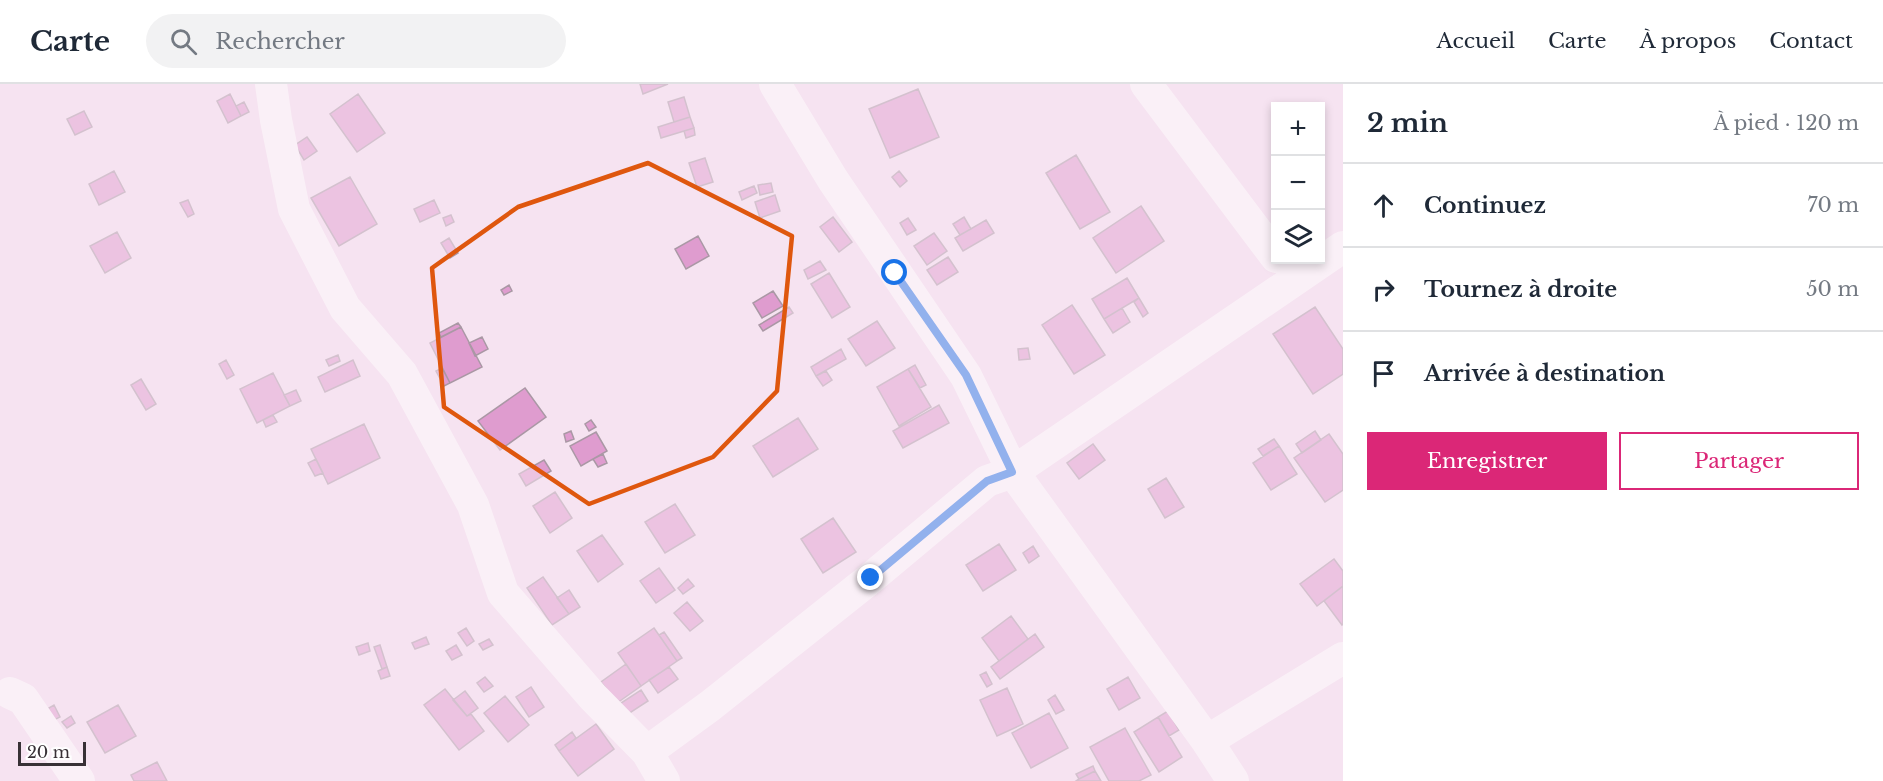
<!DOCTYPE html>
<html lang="fr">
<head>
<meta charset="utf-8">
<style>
	:root { --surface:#fff; --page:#f2f2f3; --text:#1f2937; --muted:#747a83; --line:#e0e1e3; --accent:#db2777 }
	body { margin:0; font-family:"Libre Baskerville",serif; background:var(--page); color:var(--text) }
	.controls { position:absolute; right:18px; top:18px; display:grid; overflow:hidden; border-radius:0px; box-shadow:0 3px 9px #0003 }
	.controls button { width:54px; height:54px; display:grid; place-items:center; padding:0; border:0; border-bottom:2px solid var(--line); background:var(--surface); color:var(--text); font:30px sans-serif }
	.scale { position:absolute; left:18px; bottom:15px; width:68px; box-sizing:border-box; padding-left:6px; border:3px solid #383136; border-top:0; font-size:16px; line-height:21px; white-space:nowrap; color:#383136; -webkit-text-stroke:4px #fff; paint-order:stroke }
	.stop { position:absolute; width:18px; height:18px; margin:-14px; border:4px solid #1a73e8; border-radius:50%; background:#fff }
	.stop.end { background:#1a73e8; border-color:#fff; box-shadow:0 2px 6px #0008 }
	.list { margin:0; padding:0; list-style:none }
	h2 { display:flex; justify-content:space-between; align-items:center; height:78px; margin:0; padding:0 24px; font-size:26px }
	h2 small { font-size:20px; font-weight:400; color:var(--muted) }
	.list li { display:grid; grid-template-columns:39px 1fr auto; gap:18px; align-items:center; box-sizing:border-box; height:84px; padding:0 24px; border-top:2px solid var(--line) }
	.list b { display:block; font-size:22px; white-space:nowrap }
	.list em { font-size:20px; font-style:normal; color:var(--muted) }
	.actions { display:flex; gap:12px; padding:18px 24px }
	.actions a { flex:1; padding:14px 0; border:2px solid var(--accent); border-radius:0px; text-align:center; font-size:21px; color:var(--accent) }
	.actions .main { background:var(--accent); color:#fff }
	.icon { flex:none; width:33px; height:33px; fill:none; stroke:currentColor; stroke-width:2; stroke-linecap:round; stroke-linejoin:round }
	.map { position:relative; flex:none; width:1343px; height:697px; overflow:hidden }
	header { display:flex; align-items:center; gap:36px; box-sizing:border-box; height:84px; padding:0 30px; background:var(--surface); border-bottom:2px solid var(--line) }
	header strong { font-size:28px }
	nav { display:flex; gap:33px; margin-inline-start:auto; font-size:21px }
	.search { width:420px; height:54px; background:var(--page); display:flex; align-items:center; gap:15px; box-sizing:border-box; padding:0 21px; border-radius:33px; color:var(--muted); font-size:22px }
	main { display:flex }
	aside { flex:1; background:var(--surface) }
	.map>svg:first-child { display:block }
	.building { fill:#df9ccf; stroke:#aa98a5; stroke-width:1.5 }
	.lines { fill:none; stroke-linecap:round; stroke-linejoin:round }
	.minor { stroke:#fff; stroke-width:32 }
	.route { stroke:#1a73e8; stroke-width:8 }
	.marked { fill:none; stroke:#df570e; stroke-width:4.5; stroke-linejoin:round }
</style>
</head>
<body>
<header>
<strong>Carte</strong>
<div class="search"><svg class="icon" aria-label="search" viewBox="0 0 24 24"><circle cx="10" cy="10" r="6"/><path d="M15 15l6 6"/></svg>Rechercher</div>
<nav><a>Accueil</a><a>Carte</a><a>À propos</a><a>Contact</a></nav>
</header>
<main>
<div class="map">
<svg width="1343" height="697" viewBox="0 0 1343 697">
	<rect width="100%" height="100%" fill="#f6e3f1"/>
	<path class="building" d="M640 0H668L643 10Z
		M918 5 939 53 890 74 869 25Z
		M230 10 241 32 228 39 217 17Z
		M358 10 385 49 357 68 330 30Z
		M684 13 690 33 674 38 668 18Z
		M244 18 249 28 241 32 236 22Z
		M84 27 92 43 75 51 67 35Z
		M690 33 694 44 661 54 658 43Z
		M694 44 695 51 686 54 684 47Z
		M307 53 317 67 304 76 295 61Z
		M1076 71 1110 128 1080 145 1046 89Z
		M705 74 713 98 697 103 689 79Z
		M114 87 125 108 99 121 89 100Z
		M899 87 907 97 900 103 892 93Z
		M350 93 377 140 339 162 311 114Z
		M771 99 773 108 760 111 758 101Z
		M754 102 757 109 742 116 739 108Z
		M775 111 780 127 760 134 755 118Z
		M188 116 194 130 188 133 180 119Z
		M434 116 440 129 420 138 414 125Z
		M1141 122 1164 157 1116 189 1093 154Z
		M451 131 454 138 446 142 443 134Z
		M833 133 852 158 839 168 820 143Z
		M964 133 971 145 960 151 953 140Z
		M908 134 916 146 907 151 900 139Z
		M986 136 994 149 963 167 955 154Z
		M117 148 131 174 105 189 90 162Z
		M934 149 947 167 927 181 914 162Z
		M698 152 709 172 686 185 675 165Z
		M449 154 458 169 450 174 441 159Z
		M948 173 958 188 937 201 927 186Z
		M820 177 826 186 808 195 804 186Z
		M829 189 850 223 832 234 811 200Z
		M1127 194 1139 214 1104 235 1092 215Z
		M509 201 512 207 504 211 501 206Z
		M773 207 783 222 762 234 753 219Z
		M1139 214 1148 229 1143 233 1134 218Z
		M1072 221 1105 271 1074 290 1042 241Z
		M789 223 793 229 763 247 759 241Z
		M1315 223 1343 265V290L1313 310 1273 250Z
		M1122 224 1130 238 1113 249 1104 235Z
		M877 237 895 264 866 282 848 255Z
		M458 239 461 243 441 253 439 249Z
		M461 243 482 283 450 299 430 259Z
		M482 253 488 265 475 272 469 259Z
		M1028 264 1030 275 1019 276 1018 265Z
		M841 265 846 275 816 292 811 283Z
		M338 271 340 277 329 282 326 276Z
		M226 276 234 291 227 295 219 280Z
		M353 276 360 292 325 308 318 293Z
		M915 281 926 301 920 304 908 285Z
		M442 284 450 299 444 302 436 287Z
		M908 285 931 323 899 342 877 303Z
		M826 287 832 296 823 302 816 292Z
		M273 289 290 322 257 339 240 305Z
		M141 295 156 320 146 326 131 301Z
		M525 304 546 333 500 366 478 337Z
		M296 306 301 317 290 322 284 311Z
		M939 321 949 339 903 364 893 347Z
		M273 331 277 338 266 343 263 336Z
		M798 334 818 365 773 393 753 362Z
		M591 336 596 343 589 347 585 340Z
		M364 340 380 374 328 400 311 365Z
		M571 347 574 355 566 358 564 350Z
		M1315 347 1321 356 1302 369 1296 360Z
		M596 348 607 367 581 382 570 362Z
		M1329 350 1343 370V406L1325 418 1294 374Z
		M1274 355 1279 362 1263 372 1258 365Z
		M1093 360 1105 376 1079 395 1067 379Z
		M1279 362 1297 390 1271 406 1253 379Z
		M603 370 607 379 598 383 593 375Z
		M316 375 323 389 315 392 308 379Z
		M544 376 551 387 526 402 519 390Z
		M1166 394 1184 423 1165 434 1148 405Z
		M555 408 572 434 550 449 533 422Z
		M675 420 695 451 665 469 645 438Z
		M833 434 856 468 823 489 801 455Z
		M602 451 623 480 598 498 577 467Z
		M999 460 1016 486 983 507 966 481Z
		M1033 462 1039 472 1029 479 1023 469Z
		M1334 475 1343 487V502L1317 522 1300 500Z
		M659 484 675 506 656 519 640 497Z
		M543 493 569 530 552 541 527 504Z
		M688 495 694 502 683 510 678 504Z
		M1343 502V540L1342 541 1324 517Z
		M569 506 580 523 569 530 557 514Z
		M687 518 703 537 690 547 674 529Z
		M1011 532 1028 555 999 577 982 554Z
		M466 544 474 557 467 562 458 549Z
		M654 544 677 577 641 602 618 569Z
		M664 548 682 574 677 577 659 551Z
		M1035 550 1044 563 1000 595 991 583Z
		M426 553 429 560 415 565 412 559Z
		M489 555 493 561 483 566 479 560Z
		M368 559 370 567 359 571 356 563Z
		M380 561 387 583 382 585 374 563Z
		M456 561 462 571 452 576 446 567Z
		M626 580 641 602 617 619 601 598Z
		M387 583 390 592 381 595 378 587Z
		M669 583 678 595 658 609 649 596Z
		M986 588 992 600 987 603 980 591Z
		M485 593 493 602 484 608 477 599Z
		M1128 593 1140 614 1119 626 1107 605Z
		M531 603 544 623 529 633 516 613Z
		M1007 604 1023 640 997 652 980 616Z
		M445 605 467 632 471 630 484 647 459 666 424 621Z
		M641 606 648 617 625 632 618 621Z
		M465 607 478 624 467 632 453 616Z
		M1055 611 1064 626 1056 630 1048 616Z
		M505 612 529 641 508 658 484 629Z
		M54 621 60 633 48 639 42 628Z
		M118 621 136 652 105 669 87 638Z
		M1168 627 1179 646 1169 652 1158 633Z
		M1049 629 1068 664 1031 684 1012 649Z
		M71 632 75 639 67 644 62 638Z
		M1158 633 1182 673 1159 688 1134 648Z
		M596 640 614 665 578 692 559 667Z
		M1125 644 1151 691 1139 697H1109L1090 663Z
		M572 648 576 654 559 667 555 661Z
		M157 678 167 697H134L131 691Z
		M1093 682 1095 687 1079 695 1076 690Z
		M1095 687 1101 697H1076L1079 695Z"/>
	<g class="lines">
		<path class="minor" d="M271 0 276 36 294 125 345 224 402 290 473 421 503 509 593 613 647 668 664 697
			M775 0 833 96 966 292 1013 388 1207 657 1233 697
			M1146 0 1276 173
			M10 609 23 615 79 697
			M1207 657 1343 574
			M647 668 710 622 871 494 987 397 1013 388 1343 163"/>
	</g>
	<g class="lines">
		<path class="route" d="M871 494 987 397 1012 388 966 291 895 189"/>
	</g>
	<path d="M0 0H1343V697H0ZM648 79 792 152 777 307 713 373 589 420 444 323 432 184 518 123Z" fill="#f6e3f1" fill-opacity=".55" fill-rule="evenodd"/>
	<path class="marked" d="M648 79 792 152 777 307 713 373 589 420 444 323 432 184 518 123Z"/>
</svg>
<div class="controls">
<button>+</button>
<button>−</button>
<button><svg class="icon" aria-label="layers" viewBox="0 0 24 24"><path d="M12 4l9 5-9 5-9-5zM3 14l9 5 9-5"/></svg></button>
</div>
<div class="scale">20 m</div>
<div class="stop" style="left:895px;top:189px"></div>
<div class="stop end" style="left:871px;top:494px"></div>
</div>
<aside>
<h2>2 min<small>À pied · 120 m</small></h2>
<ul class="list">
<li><svg class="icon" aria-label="ahead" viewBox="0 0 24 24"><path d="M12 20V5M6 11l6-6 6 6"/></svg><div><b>Continuez</b></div><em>70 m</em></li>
<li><svg class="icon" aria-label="right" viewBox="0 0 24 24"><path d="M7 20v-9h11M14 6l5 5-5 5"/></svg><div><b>Tournez à droite</b></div><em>50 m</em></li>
<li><svg class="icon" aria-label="arrive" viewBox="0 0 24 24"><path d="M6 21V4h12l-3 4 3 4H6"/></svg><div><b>Arrivée à destination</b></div></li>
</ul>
<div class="actions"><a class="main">Enregistrer</a><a>Partager</a></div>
</aside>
</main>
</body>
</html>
